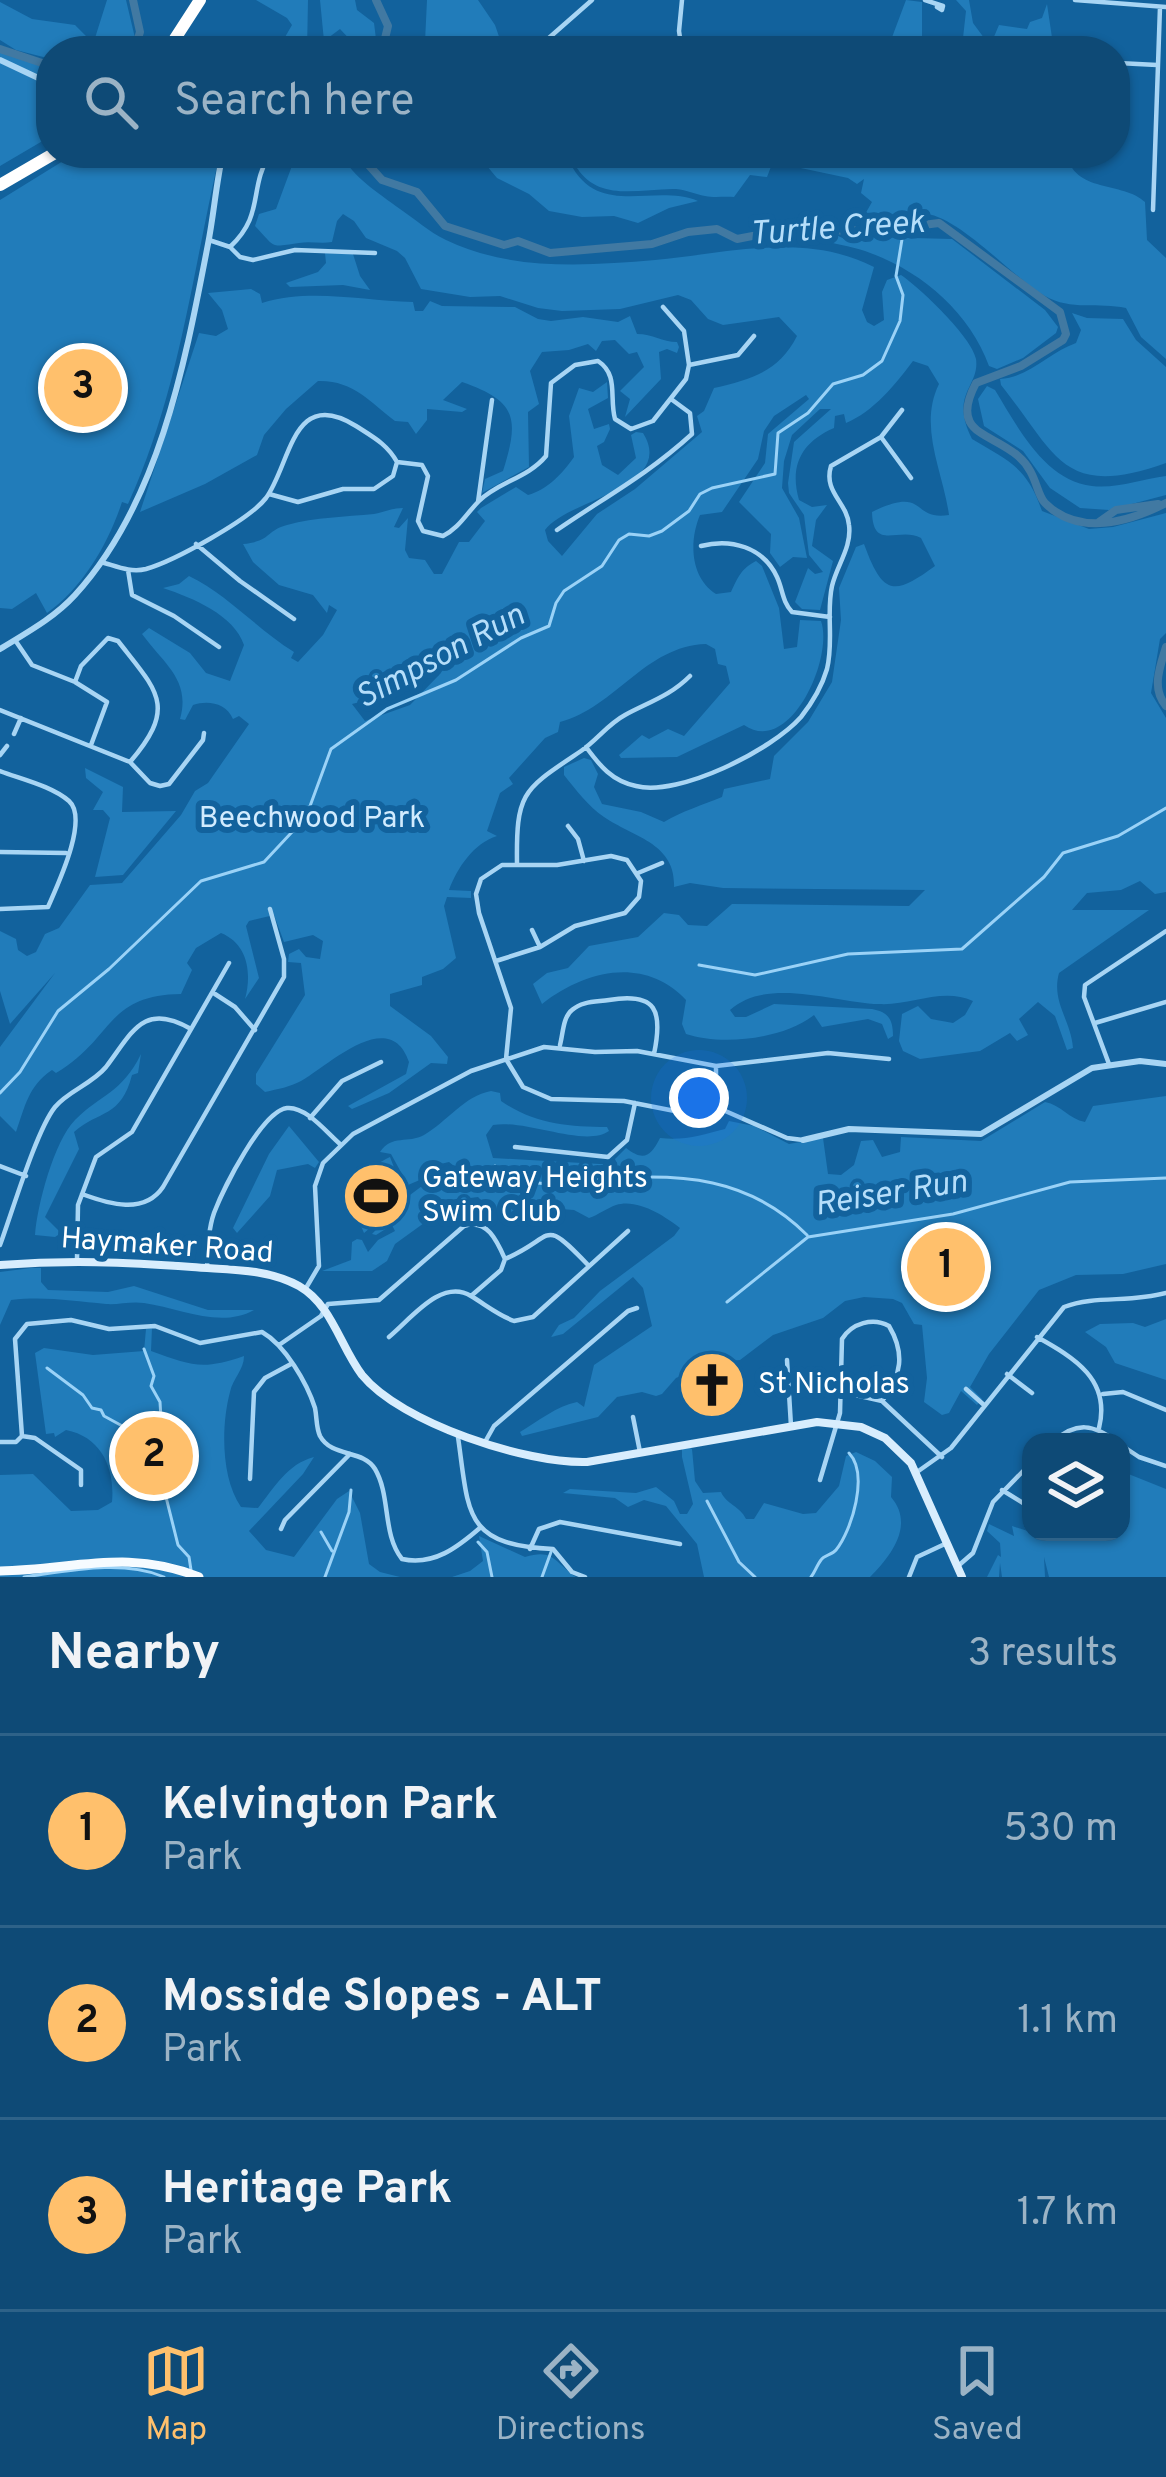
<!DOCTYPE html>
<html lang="en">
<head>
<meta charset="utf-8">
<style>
	:root { --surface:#0e4a76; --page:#17517b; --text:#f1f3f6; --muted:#9bb3c5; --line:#2e6288; --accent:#ffc06c }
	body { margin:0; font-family:Overpass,sans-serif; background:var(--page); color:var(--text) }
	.controls { position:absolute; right:36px; bottom:36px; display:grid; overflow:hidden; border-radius:24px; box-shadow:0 3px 9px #0004 }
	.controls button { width:108px; height:108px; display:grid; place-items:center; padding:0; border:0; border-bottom:3px solid var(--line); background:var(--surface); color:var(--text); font:60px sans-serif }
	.you { position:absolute; left:699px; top:1098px; width:42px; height:42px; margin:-30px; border:9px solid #fff; border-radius:50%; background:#1a73e8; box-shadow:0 0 0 18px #1a73e833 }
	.badge { display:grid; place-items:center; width:78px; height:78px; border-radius:50%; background:var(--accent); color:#111; font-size:39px; font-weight:700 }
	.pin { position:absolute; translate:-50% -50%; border:6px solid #fff; box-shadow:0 3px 12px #0006 }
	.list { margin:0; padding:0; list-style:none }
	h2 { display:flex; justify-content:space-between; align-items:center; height:156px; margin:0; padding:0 48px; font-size:51px }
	h2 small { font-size:39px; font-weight:400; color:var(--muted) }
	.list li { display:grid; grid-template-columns:78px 1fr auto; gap:36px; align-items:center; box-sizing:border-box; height:192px; padding:0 48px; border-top:3px solid var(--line) }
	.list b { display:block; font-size:45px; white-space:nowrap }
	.list p { margin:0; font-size:39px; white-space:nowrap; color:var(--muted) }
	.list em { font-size:39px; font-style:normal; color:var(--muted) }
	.icon { flex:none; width:66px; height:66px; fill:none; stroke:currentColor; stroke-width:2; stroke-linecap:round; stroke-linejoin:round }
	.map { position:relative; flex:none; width:1166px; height:1577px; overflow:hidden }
	.search { position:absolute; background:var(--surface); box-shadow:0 3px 9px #0004; left:36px; right:36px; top:36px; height:132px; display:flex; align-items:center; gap:30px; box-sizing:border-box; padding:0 42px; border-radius:48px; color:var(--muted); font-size:45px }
	.sheet { height:732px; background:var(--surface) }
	nav { display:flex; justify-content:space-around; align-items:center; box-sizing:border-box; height:168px; border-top:3px solid var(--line); background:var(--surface); font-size:33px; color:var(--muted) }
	nav a { display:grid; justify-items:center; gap:6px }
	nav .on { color:var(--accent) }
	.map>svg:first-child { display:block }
	.green { fill:#217cba; fill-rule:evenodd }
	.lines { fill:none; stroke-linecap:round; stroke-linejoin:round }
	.stream { stroke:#9ad2f7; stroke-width:3 }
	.river { stroke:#4179a2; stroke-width:8 }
	.minor { stroke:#a8d5f4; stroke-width:4.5 }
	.tertiary { stroke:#a8d5f4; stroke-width:6 }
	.secondary { stroke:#d8edfd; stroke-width:8 }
	.primary { stroke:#f6fbff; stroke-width:9 }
	.motorway { stroke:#fff; stroke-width:12 }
	.labels { text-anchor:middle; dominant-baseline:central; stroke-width:12; stroke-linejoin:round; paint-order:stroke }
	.park-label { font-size:30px; fill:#d1ebfe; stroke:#12629d }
	.poi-label { font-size:30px; fill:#fff; stroke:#12629d; text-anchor:start }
	.street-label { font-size:30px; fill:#fff; stroke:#12629d }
	.water-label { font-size:33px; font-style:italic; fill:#b5defa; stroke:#12629d }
</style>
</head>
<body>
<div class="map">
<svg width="1166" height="1577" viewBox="0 0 1166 1577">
	<rect width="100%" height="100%" fill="#12629d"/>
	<path class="green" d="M107 0H126L135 38 131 51H51V59L16 50 0 40V2L32 19 75 25 90 40 95 38Z
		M256 0H308L307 51H262L281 44 292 25 287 18Z
		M320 0H355L357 10 374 23 376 39 357 47 340 29 324 41Z
		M427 0H478L495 25 504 51H447L425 42Z
		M906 0 922 2V51H866L871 41 891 40Z
		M956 0H969L973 23 990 46 999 25 1027 29 1030 22 1042 18 1047 4 1054 51H957L963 38 966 11Z
		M0 51 51 70V136L0 166Z
		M76 153H220C192 273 180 390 128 504L122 502C109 542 83 588 47 613L36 593 12 609 0 608V200Z
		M308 153H340C355 179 376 191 400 209 415 219 429 232 446 240 511 271 585 266 655 260 729 253 805 232 874 267L862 310 867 322 874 326 884 320 882 292 887 280 901 275C920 288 972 337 976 359 980 387 949 393 972 439 1009 461 1027 467 1042 511L1089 529 1113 527 1166 513V633L1160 639 1151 693 1166 718V892L1155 894 1140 881 1121 890 1087 893 1072 910H1149L1059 973C1051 1002 1071 1020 1073 1048L1067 1050 1055 1016 1038 1002 1019 1019 1028 1035 1017 1041 1010 1033 980 1051 920 1059 903 1051 899 1041 902 1014 918 1006 931 1019 953 1023 965 1015 973 1001C942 987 910 1006 879 1004 835 1003 768 976 730 1010L735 1017H746L774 1004 872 1009C888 1012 893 1019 893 1036L888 1039 882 1024 868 1019 822 1027 814 1015C784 1039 722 1046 686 1034L682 1024 686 1000C644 956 586 970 542 1004L533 984 547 973 568 968 589 946 638 937 664 913 679 915 688 925 707 926 732 904 909 906 925 890 723 888 690 883 674 887C676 843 633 837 604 817 588 806 576 790 564 775V767L584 758 591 760 598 774 594 787 602 804 641 812 664 822C683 811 702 805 722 797L724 789 770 779 774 756 808 722 832 682 841 620 839 588 856 547 864 544C883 596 894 596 935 566L921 538C899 526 873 552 872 512 928 485 910 521 949 515 943 471 918 427 939 384L928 366 913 361C896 384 873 412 846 423L844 414 835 416 834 428C802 442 789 465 799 500L812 507 827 505 816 520 812 546 833 561 820 610 802 609 795 602 808 568 815 574 823 572 809 555 804 515 789 493 788 483 794 442 831 409H820L792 435 784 461 782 488 799 518 807 558 793 557 780 567 770 553 771 534 739 502 765 463 768 434 809 399 806 395 774 416 764 431 758 459 722 512 700 515C689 541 690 577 716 594L731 592C738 577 741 569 756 561L762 566 779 608 784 649 797 647 800 620 821 621C834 658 790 757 744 725L677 757 621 758 619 755 642 735 649 739 668 729 684 736 730 683 726 666 718 664 715 649 706 644C645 646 616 707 560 722L558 732 545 738 509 778 513 784 500 793 487 831 497 836C474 843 457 868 449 890L471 891V898L447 897 444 906 456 958 443 969 422 977V985L390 994V1006L431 1036 448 1057 447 1064 431 1063 389 1093 352 1109 348 1106 406 1074 409 1062C390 1006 330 1064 301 1081 290 1087 278 1089 265 1092L256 1084V1074L305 995 301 963 288 962 289 954 299 949 306 957 320 959 323 941 313 935 284 942 274 915 249 921 246 926 259 978 245 999C252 973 248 944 221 933L196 948 187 963 192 970 181 994C105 995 114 1039 56 1073L52 1070C28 1086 25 1107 16 1132L0 1116V1047L55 973 10 1024 0 991V931L16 939 18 950 27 956 36 952 45 934 59 928 90 885 122 883 181 815 195 791 208 783 249 724 239 716 233 719C226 703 208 700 193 705L185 720 180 719C191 680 164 664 142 634L149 628 190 653 206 673 230 681 244 645C234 615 193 598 163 588L179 584 189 576C228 595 257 629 294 652L291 658 298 662 323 635 337 610 329 605 327 613 313 595 279 585 253 562 243 544C272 541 265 531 287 525 316 517 345 517 374 514 384 512 393 508 403 508L394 527 399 528 408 518 405 550 409 558 425 560 434 574H442L459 542H469L485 521 477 512 481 508 516 487 528 495C547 490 563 473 574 457L569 416 579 388 593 392 607 382 608 398 588 409 594 429 609 424 610 429 604 442 597 446 602 465 618 475 636 458 631 435 636 432 643 433C677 488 567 499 545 530L548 541 562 556 597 514 635 489 702 432 697 416 704 411 714 388C751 379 779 372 797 336L779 317 723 325 708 319 691 300 678 295 620 309 562 311 538 308 500 296 470 297 421 289 405 258 397 251 366 238 354 221 343 214 337 221 332 242C321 244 310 241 299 243 269 247 277 249 255 226L259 214 276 209 293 163 305 161ZM426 668 439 675 410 705 365 721 352 704 392 694Z
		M476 153H547L555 160 570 163C599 219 653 183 698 201L669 208 638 223 614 216 582 217 549 211 529 194 497 178Z
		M648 153H1066C1074 194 1123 181 1145 202L1147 240 1166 258V359L1141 337 1126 308C1099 302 1071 311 1045 296 1012 278 952 207 917 214 901 217 888 223 872 225L864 216 872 202 861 193 864 179 857 184 848 178 777 163 772 164 767 177 750 175 734 197C724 196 715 198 705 196 695 194 687 190 676 189 642 188 600 203 577 168L581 162Z
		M834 234 853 243 874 237 952 239 1045 310 1058 327 1056 333 1023 358 997 369 989 366C969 311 920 270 865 251 850 246 833 244 819 239Z
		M325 253 353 254 360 276 370 290 343 285 290 287 286 283 318 272 326 263Z
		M251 289 260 294 262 303C311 288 362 301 413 302L415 311H423L430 301 442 306 515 307 538 319 551 321 583 317 618 322 630 316 637 334C653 334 662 342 677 342L679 347 677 353 667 349 659 352 661 379 625 417 630 399 620 391 644 367 637 352 629 354 615 340 602 341 596 351 588 344 569 350 542 352 530 371 539 404 528 412 529 467 482 493 485 479 503 471C520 417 516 401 462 382L443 400 467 409 462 412 427 409V420L416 434 408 422 395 421C370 402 353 380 318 381L286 409 264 435 257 455 205 484 140 512 199 333 216 336 228 329 222 310 208 293Z
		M1072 313 1087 318 1123 319 1136 340 1166 367V463C1062 500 1057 455 1001 385L1000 379C1028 378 1050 352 1076 343L1081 330Z
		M987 386 995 390C1017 426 1045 481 1092 486 1116 489 1142 479 1166 476V495L1109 510 1080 508 1050 488 1023 451 984 426 978 399Z
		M85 768 123 787 122 812 176 811 123 875 95 877 110 818 103 810H93L103 792 86 778Z
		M141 1054 138 1073 132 1075C121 1118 99 1110 74 1132L79 1149 45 1217 61 1233 55 1237 35 1235C37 1206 54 1141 75 1120 101 1094 122 1093 141 1054Z
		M491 1091 500 1093 501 1101C534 1124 568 1127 607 1127L609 1131C585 1148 526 1119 493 1125L486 1135 493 1158 617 1165 615 1159 626 1148C644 1162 651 1156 660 1138 684 1141 702 1135 725 1129L729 1121 754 1126 789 1144 823 1138 828 1174 841 1175 854 1165 861 1141 873 1140 882 1157 900 1152 901 1137 981 1141 1045 1102C1061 1105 1069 1119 1085 1122L1093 1106 1166 1096V1264L1123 1274 1076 1275 1039 1290 989 1354 970 1387 982 1399 977 1405 961 1391 949 1413 942 1415 924 1402 927 1378 922 1325 914 1324 902 1303 893 1299 864 1297 845 1301 823 1318 773 1335 740 1360 710 1363 676 1378 662 1394 656 1396 642 1392 617 1397 598 1417 522 1436 520 1432C538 1421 557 1406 577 1402L584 1407 594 1365 652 1326 643 1288 633 1277 563 1334 551 1337 559 1325 574 1318 600 1291 674 1236 680 1228C665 1216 637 1198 616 1205 607 1208 598 1215 589 1218L574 1210 533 1207C514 1222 494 1215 478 1197L447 1201 431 1218 395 1244 387 1261 372 1271H322L351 1260 352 1242 357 1239 362 1240 368 1252 378 1240 395 1231 392 1225 376 1235 372 1234 405 1199 364 1233 347 1194C359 1175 370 1167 390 1157L406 1198 422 1186 432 1189 462 1185 463 1173 449 1162 428 1167 422 1179 408 1185 391 1154 380 1152C392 1134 408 1144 424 1135 448 1121 464 1096 491 1091Z
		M289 1126 319 1162 315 1168 308 1164 277 1170 270 1196 237 1233 233 1228 269 1154Z
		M31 1268H41V1282L48 1290 108 1292 134 1286 208 1310H254C220 1329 180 1308 144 1303 131 1301 118 1305 106 1304 73 1301 44 1296 11 1300L0 1325V1272Z
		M1166 1319V1380L1115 1363 1106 1347 1085 1332 1100 1324 1133 1323 1145 1327Z
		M152 1328 151 1351C191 1365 201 1371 244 1356 244 1370 233 1378 230 1392 221 1426 221 1478 241 1507L258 1508C274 1488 287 1464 314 1457L303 1474 249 1531 266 1550 294 1557 337 1499 349 1491 360 1513 369 1564 380 1572 400 1577H0V1475L33 1474 71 1511 98 1510 112 1502C115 1469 102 1437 66 1430L55 1437 54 1433 46 1434 35 1353 44 1348 93 1355 144 1351 146 1329Z
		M687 1446 692 1449 695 1481 703 1493 721 1492C726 1504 740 1506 746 1519H754L764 1503 803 1514 816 1513 839 1486 846 1456 856 1452 875 1461 892 1477 891 1497C915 1525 891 1556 870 1577H704L697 1544 666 1506 644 1500 628 1507 615 1498 563 1493 570 1489 636 1493 656 1487 674 1501 680 1514H687L693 1504 682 1457V1449Z
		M1121 1471 1166 1489V1577H1049L1044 1557 1045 1577H1002L1000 1563 999 1577H987L998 1555 1001 1557 1000 1543 987 1531 989 1524 1014 1536 1012 1526 1031 1532H1121Z
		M479 1536 525 1557C554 1548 554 1562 576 1577H452L470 1571 483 1561Z"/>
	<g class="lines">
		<path class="stream" d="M699 965 755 975 848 954 962 949 1044 877 1063 853 1118 836 1166 808
			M0 1093 20 1072 58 1011 109 969 201 881 264 862 306 817 331 749 387 709 456 680 521 638 549 626 556 603 564 591 602 566 619 540 629 534 649 536 662 531 689 511 700 494 712 488 775 474 778 433 808 413 833 384 863 375 882 361 900 321 903 295 896 276 904 227
			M495 1166C539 1193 557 1182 604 1179 681 1173 749 1177 807 1235
			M727 1302 808 1237 953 1214 1070 1182 1166 1178
			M144 1349 154 1376 151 1386 160 1402 163 1451 159 1469 178 1545 189 1557 191 1570
			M47 1368 83 1395 92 1408 101 1410 104 1416 126 1428 130 1436H141L150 1448 159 1445
			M707 1501 739 1562 755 1577
			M321 1532 332 1551
			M478 1542 487 1552 492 1577
			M24 1577C68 1571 123 1559 164 1577
			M325 1577 349 1512 351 1490
			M542 1577 551 1552
			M811 1577C815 1572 817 1565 821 1560 824 1555 832 1555 836 1550 852 1530 869 1474 849 1453"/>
		<path class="river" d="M133 0 140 32 134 51
			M376 0 388 26 382 51
			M0 49 51 66
			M358 153 382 180 417 192 445 226 504 245 518 241 550 253 652 244 688 232 717 229 737 239 778 231 882 230 939 223 1060 312 1066 334 1063 340 1021 366 976 383C949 434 990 432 1018 456 1037 472 1036 494 1045 503 1079 537 1129 522 1166 503
			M1099 522 1116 510 1158 504
			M1166 647C1160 667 1151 688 1166 706"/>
		<path class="minor" d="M925 0 943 6 942 10 937 7
			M1075 0 1166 7
			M385 51 420 46 435 51
			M534 51 592 0
			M682 51 679 31 682 0
			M1118 63 1157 65
			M1153 210 1160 7
			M209 240 230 247 240 257 253 260 295 250 375 253
			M230 247C265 214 248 190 270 153
			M689 365 738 355 754 336
			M881 437 911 478
			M397 462 422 465 428 476 418 521 423 531 443 536C459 528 466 514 479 501 498 482 528 478 546 456L551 383 575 365 598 361C619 375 609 397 615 419L631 429 653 421 686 379 689 365 684 331 663 307
			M269 494 298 502 343 489H374L393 476 397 462
			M478 502 492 400
			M557 530C605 497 647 475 692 434L690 413 671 399
			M196 544 240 581 294 619
			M701 546C731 538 763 547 777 577 783 590 782 601 792 612L830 617
			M101 562C116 566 130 573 146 569 174 561 249 520 266 498 291 464 292 386 356 426 373 437 387 444 397 462
			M128 570 132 595 174 616 219 647
			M15 640 32 665 75 682 107 702 91 745
			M75 682 81 666 108 638 118 641C157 691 178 706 130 762
			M0 710 130 762 150 783 160 786 169 784 203 740 204 733
			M14 734 21 718
			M586 747C600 766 612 781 636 786 679 797 772 750 801 717 812 703 822 686 827 669 834 641 826 613 832 586 837 565 852 547 849 525 847 502 823 492 831 466L881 437 902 410
			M0 755 7 746
			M0 771C21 779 52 786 69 801 89 819 58 884 48 907L0 909
			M568 826 578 839 584 861
			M0 852 66 853
			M517 864C516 791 523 790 581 751 597 740 608 724 625 715 649 702 670 696 690 676
			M638 873 662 863
			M532 930 540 947
			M496 961 540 947 575 926 625 913 639 897 641 881 627 860 611 856 557 865H502L481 879 476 894 479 913 511 1008 506 1059 523 1087 551 1099 624 1101 690 1114 719 1106
			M215 994 235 1007 255 1030
			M1095 1023 1166 1002
			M560 1045C563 1034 563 1017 572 1010 582 1001 596 1002 609 1000 657 992 663 1011 654 1054
			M1109 1064 1084 997 1085 985 1166 931
			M716 1067V1096L723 1110 787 1138 803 1140
			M310 1118 342 1081 381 1062
			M515 1147 608 1157 627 1140 635 1103
			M0 1166 26 1176
			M82 1194C109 1204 144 1215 163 1187L284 977V959L270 909
			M0 1245C12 1213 36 1131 55 1107 68 1091 92 1084 106 1067 132 1033 143 1001 191 1029
			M77 1259 78 1205 96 1157 132 1132 229 963
			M505 1259C557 1237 540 1215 589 1266
			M207 1268C208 1250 208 1230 214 1213 223 1189 262 1111 287 1108 306 1106 327 1133 340 1144
			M306 1288 319 1266 315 1186 323 1163 353 1134 471 1071 544 1047 595 1052 637 1051 716 1066 828 1053 889 1059
			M389 1337C411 1319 441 1278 471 1296 486 1305 498 1315 514 1321L533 1317 628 1231
			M1037 1337C1075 1358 1111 1380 1099 1428
			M279 1345 321 1316 328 1304 379 1300 464 1226C487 1218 497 1241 505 1259L501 1270 471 1296
			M787 1360 791 1426
			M1007 1374 1032 1393
			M966 1389 984 1405
			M842 1392 882 1401 942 1457
			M1103 1394 1123 1392 1166 1410
			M633 1417 640 1452
			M22 1436 35 1438 81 1470V1485
			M458 1437C469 1513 463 1545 553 1549L572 1572 585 1577
			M0 1442H16L22 1436 15 1339 27 1324 71 1320 109 1329 155 1326 200 1343 262 1332C285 1345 307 1383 315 1408 317 1418 316 1427 320 1436 332 1458 363 1449 375 1469 391 1496 382 1534 402 1559 434 1566 458 1547 481 1527
			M485 1442 494 1426 628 1311 637 1308
			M1053 1442C1076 1421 1094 1424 1117 1442
			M1121 1445 1139 1457 1166 1466
			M917 1472 951 1448 1064 1307C1095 1295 1131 1303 1166 1293
			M250 1479 254 1392 265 1378 291 1364
			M820 1480 840 1413 842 1339C852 1323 873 1317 889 1326 905 1353 902 1376 882 1401
			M1002 1490 1031 1508
			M281 1529 285 1520 350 1454
			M530 1549 539 1529 560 1522 680 1544
			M958 1566 973 1553 993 1502 1031 1463
			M909 1577 917 1557 947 1543"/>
		<path class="tertiary" d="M0 60 51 84
			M0 649C26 633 54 618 75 595 159 503 185 363 208 244 214 214 216 183 223 153
			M803 1140 849 1129 981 1134 1092 1068 1140 1061 1166 1064"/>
		<path class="secondary" d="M0 1265C68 1260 124 1262 192 1267 227 1270 267 1268 299 1286 332 1305 340 1346 362 1375 401 1423 527 1464 587 1462L817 1422 861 1427 885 1438 911 1463 962 1577"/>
		<path class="primary" d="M0 1571C73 1570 127 1548 199 1577"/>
		<path class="motorway" d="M167 51 200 0
			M0 185 55 153"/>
	</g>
	<defs>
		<symbol id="stadium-disc" viewBox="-11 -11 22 22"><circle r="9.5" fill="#ffc06c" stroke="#12629d"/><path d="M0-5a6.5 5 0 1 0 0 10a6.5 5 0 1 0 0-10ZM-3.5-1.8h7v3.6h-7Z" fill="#111"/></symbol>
		<symbol id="church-disc" viewBox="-11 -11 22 22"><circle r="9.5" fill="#ffc06c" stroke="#12629d"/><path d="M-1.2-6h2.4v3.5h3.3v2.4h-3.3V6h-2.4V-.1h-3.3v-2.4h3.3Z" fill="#111"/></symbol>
	</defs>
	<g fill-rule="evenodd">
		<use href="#stadium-disc" x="338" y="1158" width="76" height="76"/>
		<use href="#church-disc" x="674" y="1347" width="76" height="76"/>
	</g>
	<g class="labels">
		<g class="park-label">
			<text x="312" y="819">Beechwood Park</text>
		</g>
		<g class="poi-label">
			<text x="422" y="1179">Gateway Heights<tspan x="422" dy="34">Swim Club</tspan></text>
			<text x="758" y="1385">St Nicholas</text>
		</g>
		<g class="street-label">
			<text transform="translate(167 1247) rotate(4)">Haymaker Road</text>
		</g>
		<g class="water-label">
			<text transform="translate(837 230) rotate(-4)">Turtle Creek</text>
			<text transform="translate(441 658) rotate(-28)">Simpson Run</text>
			<text transform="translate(891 1195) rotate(-9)">Reiser Run</text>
		</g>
	</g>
</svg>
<div class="controls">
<button><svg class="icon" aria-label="layers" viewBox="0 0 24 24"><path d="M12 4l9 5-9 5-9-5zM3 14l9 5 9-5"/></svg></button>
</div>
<div class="you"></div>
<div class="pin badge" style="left:946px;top:1267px">1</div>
<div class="pin badge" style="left:154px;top:1456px">2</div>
<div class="pin badge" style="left:83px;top:388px">3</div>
<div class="search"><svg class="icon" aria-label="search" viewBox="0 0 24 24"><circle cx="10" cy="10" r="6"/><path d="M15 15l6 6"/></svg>Search here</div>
</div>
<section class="sheet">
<h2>Nearby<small>3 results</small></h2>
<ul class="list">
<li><span class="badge">1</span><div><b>Kelvington Park</b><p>Park</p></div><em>530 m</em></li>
<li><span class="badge">2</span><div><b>Mosside Slopes - ALT</b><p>Park</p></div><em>1.1 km</em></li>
<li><span class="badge">3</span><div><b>Heritage Park</b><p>Park</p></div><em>1.7 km</em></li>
</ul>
</section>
<nav>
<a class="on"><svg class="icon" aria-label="map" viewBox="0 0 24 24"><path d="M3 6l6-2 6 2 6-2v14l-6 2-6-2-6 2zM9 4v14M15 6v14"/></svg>Map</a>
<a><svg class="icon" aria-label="directions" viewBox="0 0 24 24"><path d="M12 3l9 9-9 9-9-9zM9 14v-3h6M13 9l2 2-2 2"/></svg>Directions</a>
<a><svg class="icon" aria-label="saved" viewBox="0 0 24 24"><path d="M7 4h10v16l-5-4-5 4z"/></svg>Saved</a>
</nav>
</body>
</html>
